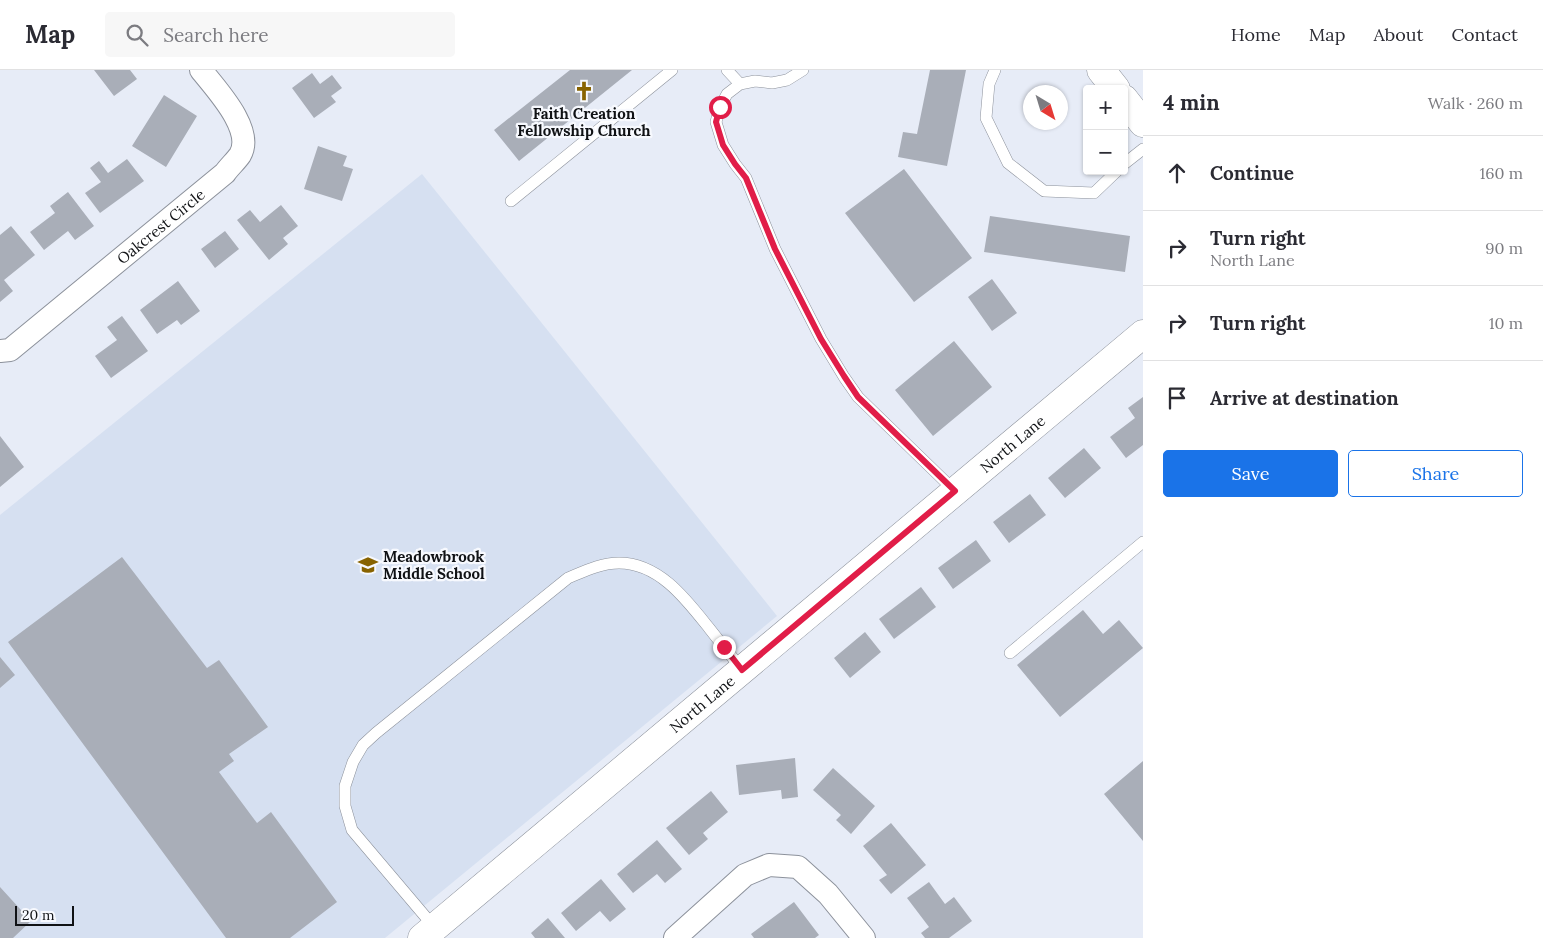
<!DOCTYPE html>
<html lang="en">
<head>
<meta charset="utf-8">
<style>
	:root { --surface:#fff; --page:#f7f7f7; --text:#2b2b33; --muted:#7c7c81; --line:#e1e1e2; --accent:#1a73e8 }
	body { margin:0; font-family:Lora,serif; background:var(--page); color:var(--text) }
	.controls { position:absolute; right:15px; top:15px; display:grid; overflow:hidden; border-radius:5px; box-shadow:0 1px 4px #0004 }
	.controls button { width:45px; height:45px; display:grid; place-items:center; padding:0; border:0; border-bottom:1px solid var(--line); background:var(--surface); color:var(--text); font:25px sans-serif }
	.compass { position:absolute; left:1023px; top:15px; width:45px; height:45px; border-radius:50%; background:var(--surface); box-shadow:0 1px 4px #0004; rotate:142deg }
	.scale { position:absolute; left:15px; bottom:12px; width:59px; box-sizing:border-box; padding-left:5px; border:2px solid #101215; border-top:0; font-size:14px; line-height:18px; white-space:nowrap; color:#101215; -webkit-text-stroke:4px #f7f9fe; paint-order:stroke }
	.stop { position:absolute; width:15px; height:15px; margin:-11px; border:4px solid #e11d48; border-radius:50%; background:#fff }
	.stop.end { background:#e11d48; border-color:#fff; box-shadow:0 1px 5px #0008 }
	.list { margin:0; padding:0; list-style:none }
	h2 { display:flex; justify-content:space-between; align-items:center; height:65px; margin:0; padding:0 20px; font-size:21px }
	h2 small { font-size:16px; font-weight:400; color:var(--muted) }
	.list li { display:grid; grid-template-columns:32px 1fr auto; gap:15px; align-items:center; box-sizing:border-box; height:75px; padding:0 20px; border-top:1px solid var(--line) }
	.list b { display:block; font-size:19px; white-space:nowrap }
	.list p { margin:0; font-size:16px; white-space:nowrap; color:var(--muted) }
	.list em { font-size:16px; font-style:normal; color:var(--muted) }
	.actions { display:flex; gap:10px; padding:15px 20px }
	.actions a { flex:1; padding:11px 0; border:1px solid var(--accent); border-radius:5px; text-align:center; font-size:18px; color:var(--accent) }
	.actions .main { background:var(--accent); color:#fff }
	.icon { flex:none; width:28px; height:28px; fill:none; stroke:currentColor; stroke-width:2; stroke-linecap:round; stroke-linejoin:round }
	.map { position:relative; flex:none; width:1143px; height:868px; overflow:hidden }
	header { display:flex; align-items:center; gap:30px; box-sizing:border-box; height:70px; padding:0 25px; background:var(--surface); border-bottom:1px solid var(--line) }
	header strong { font-size:24px }
	nav { display:flex; gap:28px; margin-inline-start:auto; font-size:18px }
	.search { width:350px; height:45px; background:var(--page); display:flex; align-items:center; gap:12px; box-sizing:border-box; padding:0 18px; border-radius:5px; color:var(--muted); font-size:19px }
	main { display:flex }
	aside { flex:1; background:var(--surface) }
	.map>svg:first-child { display:block }
	.built { fill:#d6e0f1 }
	.building { fill:#a9aeb8 }
	.lines { fill:none; stroke-linecap:round; stroke-linejoin:round }
	.lane-casing { stroke:#8c919b; stroke-width:12 }
	.street-casing { stroke:#8c919b; stroke-width:24 }
	.secondary-casing { stroke:#8c919b; stroke-width:29 }
	.lane { stroke:#fff; stroke-width:11 }
	.street { stroke:#fff; stroke-width:22 }
	.secondary { stroke:#fff; stroke-width:28 }
	.route { stroke:#e11d48; stroke-width:6 }
	.labels { text-anchor:middle; dominant-baseline:central; stroke-width:4.5; stroke-linejoin:round; paint-order:stroke }
	.poi-label { font-size:15px; font-weight:bold; fill:#101215; stroke:#f7f9fe }
	.street-label { font-size:15px; fill:#101215; stroke:#f7f9fe }
</style>
</head>
<body>
<header>
<strong>Map</strong>
<div class="search"><svg class="icon" aria-label="search" viewBox="0 0 24 24"><circle cx="10" cy="10" r="6"/><path d="M15 15l6 6"/></svg>Search here</div>
<nav><a>Home</a><a>Map</a><a>About</a><a>Contact</a></nav>
</header>
<main>
<div class="map">
<svg width="1143" height="868" viewBox="0 0 1143 868">
	<rect width="100%" height="100%" fill="#e7ecf7"/>
	<path class="built" d="M422 104 777 546 385 868H0V445Z"/>
	<path class="building" d="M94 0H130L137 9 114 26Z
		M570 0H632L519 91 494 60Z
		M930 0H966L947 96 898 87 903 62 917 64Z
		M312 3 320 14 332 5 342 18 331 26 336 32 314 48 292 18Z
		M164 25 197 46 166 97 132 76Z
		M318 76 347 86 343 96 353 99 342 131 304 119Z
		M127 89 144 111 100 143 85 123 101 112 90 98 99 91 108 103Z
		M904 99 972 188 914 232 845 143Z
		M68 122 94 156 75 170 68 161 44 180 30 162 55 143 50 136Z
		M281 135 298 156 283 168 288 174 269 190 237 150 250 140 260 152Z
		M990 146 1130 166 1125 202 984 182Z
		M11 156 35 185 4 210 13 221 0 232V165Z
		M225 161 239 179 215 198 201 179Z
		M992 209 1017 243 992 261 968 227Z
		M178 211 200 241 181 255 177 250 157 264 140 240Z
		M122 246 148 281 111 308 95 286 117 270 107 257Z
		M954 271 992 317 933 366 895 320Z
		M1143 327V375L1126 388 1110 367 1135 348 1128 338Z
		M0 366 24 397 0 417Z
		M1084 378 1101 398 1065 428 1048 408Z
		M1030 424 1046 445 1009 473 993 452Z
		M976 470 991 491 953 519 938 498Z
		M122 487 207 598 219 590 268 657 229 684 234 691 219 702 257 753 271 742 337 832 290 868H226L8 572Z
		M921 517 936 537 894 569 879 549Z
		M1083 540 1103 564 1119 550 1143 578 1060 647 1017 595Z
		M865 562 881 582 850 608 834 588Z
		M0 587 15 605 0 618Z
		M795 688 798 727 782 729 781 720 739 725 736 695Z
		M1143 691V771L1104 724Z
		M833 698 875 736 851 764 836 750 841 745 813 720Z
		M711 721 728 742 703 763 708 769 689 785 666 758Z
		M891 753 926 795 891 824 879 810 887 805 863 776Z
		M657 770 682 799 665 813 657 804 633 823 617 804Z
		M601 809 626 839 610 852 600 841 576 861 561 843Z
		M929 812 945 834 954 827 972 851 949 868H925L921 863 929 857 907 828Z
		M0 817 31 851 13 868H0Z
		M794 832 819 865 815 868H754L751 864Z
		M548 848 565 868H535L531 863Z"/>
	<g class="lines">
		<defs>
			<path id="lane" d="M727 0 740 14
				M803 0 787 10 772 13 755 11 740 14 727 24 720 37 716 52 723 75 735 94 746 108 775 179 821 269 844 307 858 327 955 421
				M995 0 989 14 986 48 1008 93 1044 121 1094 123 1117 101
				M1124 94 1143 79
				M511 131 672 0
				M1010 583 1143 472
				M435 858 352 760 345 736V716L353 692 363 675 376 663 568 508C585 501 601 493 619 493 659 493 686 529 709 558 720 572 731 586 742 599"/>
			<g id="street">
				<path id="s1" d="M0 281 10 280 225 103C229 97 236 91 240 85 255 60 216 19 201 0"/>
				<path d="M675 868 745 805 769 795 798 797 828 824 864 868"/>
			</g>
			<g id="secondary">
				<path d="M1101 0 1116 19"/>
				<path d="M1124 29 1143 53"/>
				<path id="s2" d="M422 868 1143 264"/>
			</g>
		</defs>
		<use href="#lane" class="lane-casing"/>
		<use href="#street" class="street-casing"/>
		<use href="#secondary" class="secondary-casing"/>
		<use href="#lane" class="lane"/>
		<use href="#street" class="street"/>
		<use href="#secondary" class="secondary"/>
	</g>
	<g class="lines">
		<path class="route" d="M720 37 716 52 723 75 735 94 746 108 775 179 821 269 844 306 858 327 955 421 742 600 724 577"/>
	</g>
	<defs>
		<symbol id="church-bare" viewBox="-9 -9 18 18"><path d="M-1.2-6h2.4v3.5h3.3v2.4h-3.3V6h-2.4V-.1h-3.3v-2.4h3.3Z" fill="#886300" stroke="#f7f9fe" stroke-width="2.5" paint-order="stroke"/></symbol>
		<symbol id="school-bare" viewBox="-9 -9 18 18"><path d="M0-5L7-2L0 1L-7-2ZM-4 1L0 2.5L4 1V4Q0 6-4 4Z" fill="#886300" stroke="#f7f9fe" stroke-width="2.5" paint-order="stroke"/></symbol>
	</defs>
	<g fill-rule="evenodd">
		<use href="#church-bare" x="570" y="7" width="28" height="28"/>
		<use href="#school-bare" x="354" y="481" width="28" height="28"/>
	</g>
	<g class="labels">
		<g class="poi-label">
			<text x="584" y="43">Faith Creation<tspan x="584" dy="17">Fellowship Church</tspan></text>
			<text x="383" y="486" text-anchor="start">Meadowbrook<tspan x="383" dy="17">Middle School</tspan></text>
		</g>
		<g class="street-label">
			<text stroke="none"><textPath href="#s1" startOffset="205">Oakcrest Circle</textPath></text>
			<text stroke="none"><textPath href="#s2" startOffset="770">North Lane</textPath></text>
			<text stroke="none"><textPath href="#s2" startOffset="365">North Lane</textPath></text>
		</g>
	</g>
</svg>
<div class="controls">
<button>+</button>
<button>−</button>
</div>
<svg class="compass" viewBox="-18 -18 36 36"><path d="M0-13l5 13h-10z" fill="#e53935"/><path d="M0 13l5-13h-10z" fill="#7c7c81"/></svg>
<div class="scale">20 m</div>
<div class="stop" style="left:720px;top:37px"></div>
<div class="stop end" style="left:724px;top:577px"></div>
</div>
<aside>
<h2>4 min<small>Walk · 260 m</small></h2>
<ul class="list">
<li><svg class="icon" aria-label="ahead" viewBox="0 0 24 24"><path d="M12 20V5M6 11l6-6 6 6"/></svg><div><b>Continue</b></div><em>160 m</em></li>
<li><svg class="icon" aria-label="right" viewBox="0 0 24 24"><path d="M7 20v-9h11M14 6l5 5-5 5"/></svg><div><b>Turn right</b><p>North Lane</p></div><em>90 m</em></li>
<li><svg class="icon" aria-label="right" viewBox="0 0 24 24"><path d="M7 20v-9h11M14 6l5 5-5 5"/></svg><div><b>Turn right</b></div><em>10 m</em></li>
<li><svg class="icon" aria-label="arrive" viewBox="0 0 24 24"><path d="M6 21V4h12l-3 4 3 4H6"/></svg><div><b>Arrive at destination</b></div></li>
</ul>
<div class="actions"><a class="main">Save</a><a>Share</a></div>
</aside>
</main>
</body>
</html>
